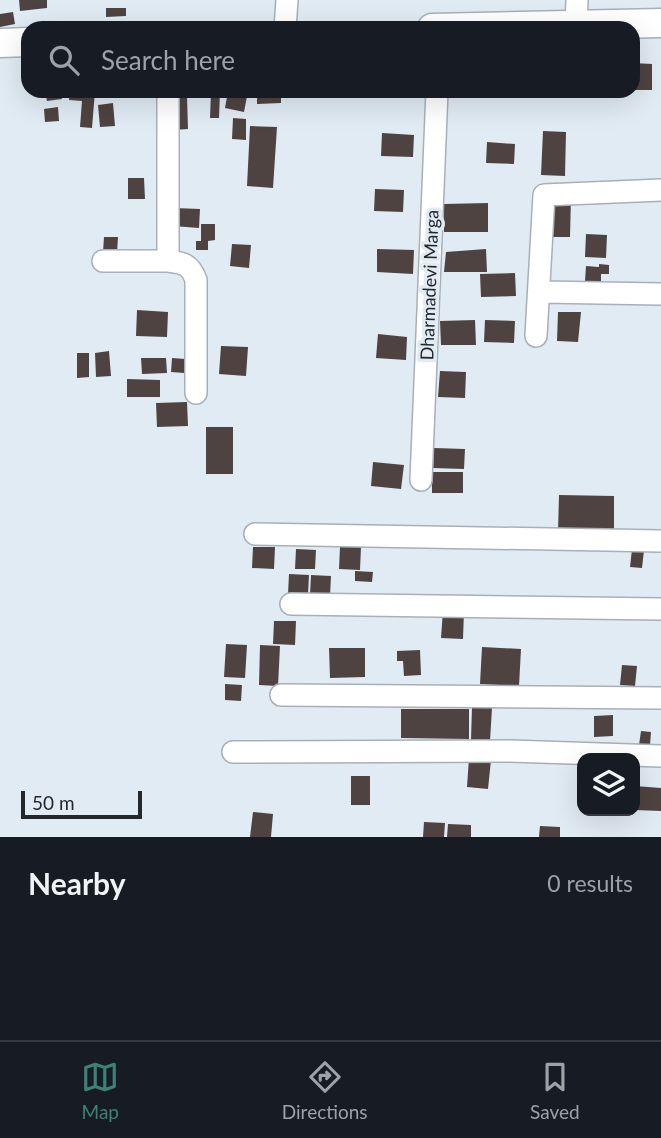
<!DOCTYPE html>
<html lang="en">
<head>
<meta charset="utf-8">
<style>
	:root { --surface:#171b24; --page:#20242c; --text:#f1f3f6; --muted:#9ea1a6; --line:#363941; --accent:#3d8278 }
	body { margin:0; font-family:Lato,sans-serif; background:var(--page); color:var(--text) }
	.controls { position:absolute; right:21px; bottom:21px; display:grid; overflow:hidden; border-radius:14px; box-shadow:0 7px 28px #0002 }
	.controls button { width:63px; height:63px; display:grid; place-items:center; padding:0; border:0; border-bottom:2px solid var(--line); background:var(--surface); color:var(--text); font:35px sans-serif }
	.scale { position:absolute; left:21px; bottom:18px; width:121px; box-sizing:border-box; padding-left:7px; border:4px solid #24282b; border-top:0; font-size:19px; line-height:24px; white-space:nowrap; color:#24282b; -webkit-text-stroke:5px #e1ebf4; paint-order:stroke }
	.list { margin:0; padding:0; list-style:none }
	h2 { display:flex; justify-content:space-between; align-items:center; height:91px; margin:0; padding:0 28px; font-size:30px }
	h2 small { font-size:23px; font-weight:400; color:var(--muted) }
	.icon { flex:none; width:38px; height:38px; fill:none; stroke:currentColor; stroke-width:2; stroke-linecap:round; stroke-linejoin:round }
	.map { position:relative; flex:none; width:661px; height:837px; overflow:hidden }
	.search { position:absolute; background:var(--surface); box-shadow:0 7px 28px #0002; left:21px; right:21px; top:21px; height:77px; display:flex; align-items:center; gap:18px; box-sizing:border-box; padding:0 24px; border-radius:21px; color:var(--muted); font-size:26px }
	.sheet { height:203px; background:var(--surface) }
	nav { display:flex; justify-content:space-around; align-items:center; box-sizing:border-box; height:98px; border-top:2px solid var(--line); background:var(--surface); font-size:19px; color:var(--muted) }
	nav a { display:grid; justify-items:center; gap:4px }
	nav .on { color:var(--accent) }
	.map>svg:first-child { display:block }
	.building { fill:#4e4340 }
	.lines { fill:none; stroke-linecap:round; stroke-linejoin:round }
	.minor-casing { stroke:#a7b0b8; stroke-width:24 }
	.major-casing { stroke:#a7b0b8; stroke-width:31 }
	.minor { stroke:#fff; stroke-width:21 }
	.major { stroke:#fff; stroke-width:28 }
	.labels { text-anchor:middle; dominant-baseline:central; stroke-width:7; stroke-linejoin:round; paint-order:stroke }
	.street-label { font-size:18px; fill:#24282b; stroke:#e1ebf4 }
</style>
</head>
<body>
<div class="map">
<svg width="661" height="837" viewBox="0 0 661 837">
	<rect width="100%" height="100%" fill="#e1ebf4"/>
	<path class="building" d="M19 0H47V8L20 11Z
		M106 8H126V16L106 17Z
		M13 12 15 24 0 27V14Z
		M633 63 652 64V90H633Z
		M45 91H60L62 99 47 101Z
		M70 91H95L92 128 80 127 82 101 69 100Z
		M228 91H248L244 112 225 108Z
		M257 91H281V103L257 104Z
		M211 92H220L219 118H210Z
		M187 96 188 129 174 130V97Z
		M113 103 115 126 100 127 98 105Z
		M58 107 59 121 45 122 44 109Z
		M233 118 246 119V140L232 139Z
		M250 126 277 127 273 188 247 186Z
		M543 131 566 132 565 176 541 175Z
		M382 133 414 135 413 157 381 156Z
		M487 142 515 144 514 164 486 163Z
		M128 178H144L145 199H128Z
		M375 189 404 190 403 212 374 211Z
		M548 197H571L570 237H548Z
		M488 203V232H444V204Z
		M174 208 200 209 199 228 173 226Z
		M201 224H215V240L208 241V250H196V241H201Z
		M586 234 607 235 606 258 585 257Z
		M104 237H118L117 253 103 252Z
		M232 244 251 245 249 268 230 266Z
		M377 249 414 250 413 274 377 272Z
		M486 249 487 272H444L446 252Z
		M599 264 609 265V274H601V282L585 281 586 266 599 267Z
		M515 273 516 296 481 297 480 274Z
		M137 310 168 312 167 337 136 336Z
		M558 312H581L578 342 557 341Z
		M475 320 476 345H441L440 321Z
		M485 320 515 321 514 343 484 342Z
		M378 334 407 337 406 360 376 358Z
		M221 346 248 347 246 376 219 374Z
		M109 351 111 376 96 377 95 353Z
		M77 353H89V377L77 378Z
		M141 358H166L167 373 142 374Z
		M172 358 185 359 184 373 171 372Z
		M440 371 466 372 465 398 438 397Z
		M127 379 160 380V397H127Z
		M187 402 188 426 157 427 156 403Z
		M206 427H233V474H206Z
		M434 448 465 449 464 469 433 468Z
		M373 462 404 465 401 489 371 486Z
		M432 472H463V493H432Z
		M559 495 614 496V533L558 532Z
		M253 547H275L274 569 252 568Z
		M340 547H361L360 570 339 569Z
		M296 549 316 550 315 569H295Z
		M632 549 644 550 642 568 630 567Z
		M355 571 373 572 372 582 355 581Z
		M289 574 309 575 308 595 288 594Z
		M311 575 331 576 330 596 310 595Z
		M443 610 464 611 463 639 441 638Z
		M274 621H296L295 645 273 644Z
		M226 644 247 645 245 678 224 677Z
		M260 645 280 646 278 686 259 685Z
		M482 647 521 649 519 686 480 684Z
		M329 648H365V677L330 678Z
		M420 650 421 675 404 676 403 661H397V651Z
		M622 665 637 666 635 686 620 685Z
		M225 684 242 685 241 701 225 700Z
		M472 707 492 708 490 741 471 740Z
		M401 709H469V739L401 738Z
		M613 715V736L594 737V716Z
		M641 731 651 732 650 745H639Z
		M469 758 491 760 488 789 467 787Z
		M351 776H370V805H351Z
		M635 786 661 788V811L635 810Z
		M253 812 273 814 271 837H250Z
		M424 822 445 823 444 837H423Z
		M448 824 471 825V837H447Z
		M540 826 560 827V837H539Z"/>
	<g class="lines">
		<defs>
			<path id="minor" d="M576 24 577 0
				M285 28 287 0
				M168 91V261C184 263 190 264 196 280V393
				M103 261H168
				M541 292 661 294
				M536 336 544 195 661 190
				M421 480 437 91
				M255 534 661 541
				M291 604 661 609
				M281 695 661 698
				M233 752 510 751 661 756"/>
			<path id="major" d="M432 28 661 23
				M0 43 28 42"/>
		</defs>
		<use href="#minor" class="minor-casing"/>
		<use href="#major" class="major-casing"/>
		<use href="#minor" class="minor"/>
		<use href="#major" class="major"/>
	</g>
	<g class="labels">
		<g class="street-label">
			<text transform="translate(429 285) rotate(-88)">Dharmadevi Marga</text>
		</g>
	</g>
</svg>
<div class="controls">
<button><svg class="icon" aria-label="layers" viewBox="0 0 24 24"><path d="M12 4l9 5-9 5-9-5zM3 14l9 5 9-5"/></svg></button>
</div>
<div class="scale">50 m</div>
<div class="search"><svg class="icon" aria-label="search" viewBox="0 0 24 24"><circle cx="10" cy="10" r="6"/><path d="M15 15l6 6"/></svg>Search here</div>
</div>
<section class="sheet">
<h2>Nearby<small>0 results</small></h2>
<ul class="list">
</ul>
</section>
<nav>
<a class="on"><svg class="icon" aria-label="map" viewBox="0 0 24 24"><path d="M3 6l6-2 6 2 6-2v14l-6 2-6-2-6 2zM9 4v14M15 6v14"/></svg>Map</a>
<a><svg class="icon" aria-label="directions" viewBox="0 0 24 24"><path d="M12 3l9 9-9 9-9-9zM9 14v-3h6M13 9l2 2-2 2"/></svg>Directions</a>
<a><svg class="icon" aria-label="saved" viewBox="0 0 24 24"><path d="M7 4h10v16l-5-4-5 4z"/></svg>Saved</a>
</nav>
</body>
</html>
